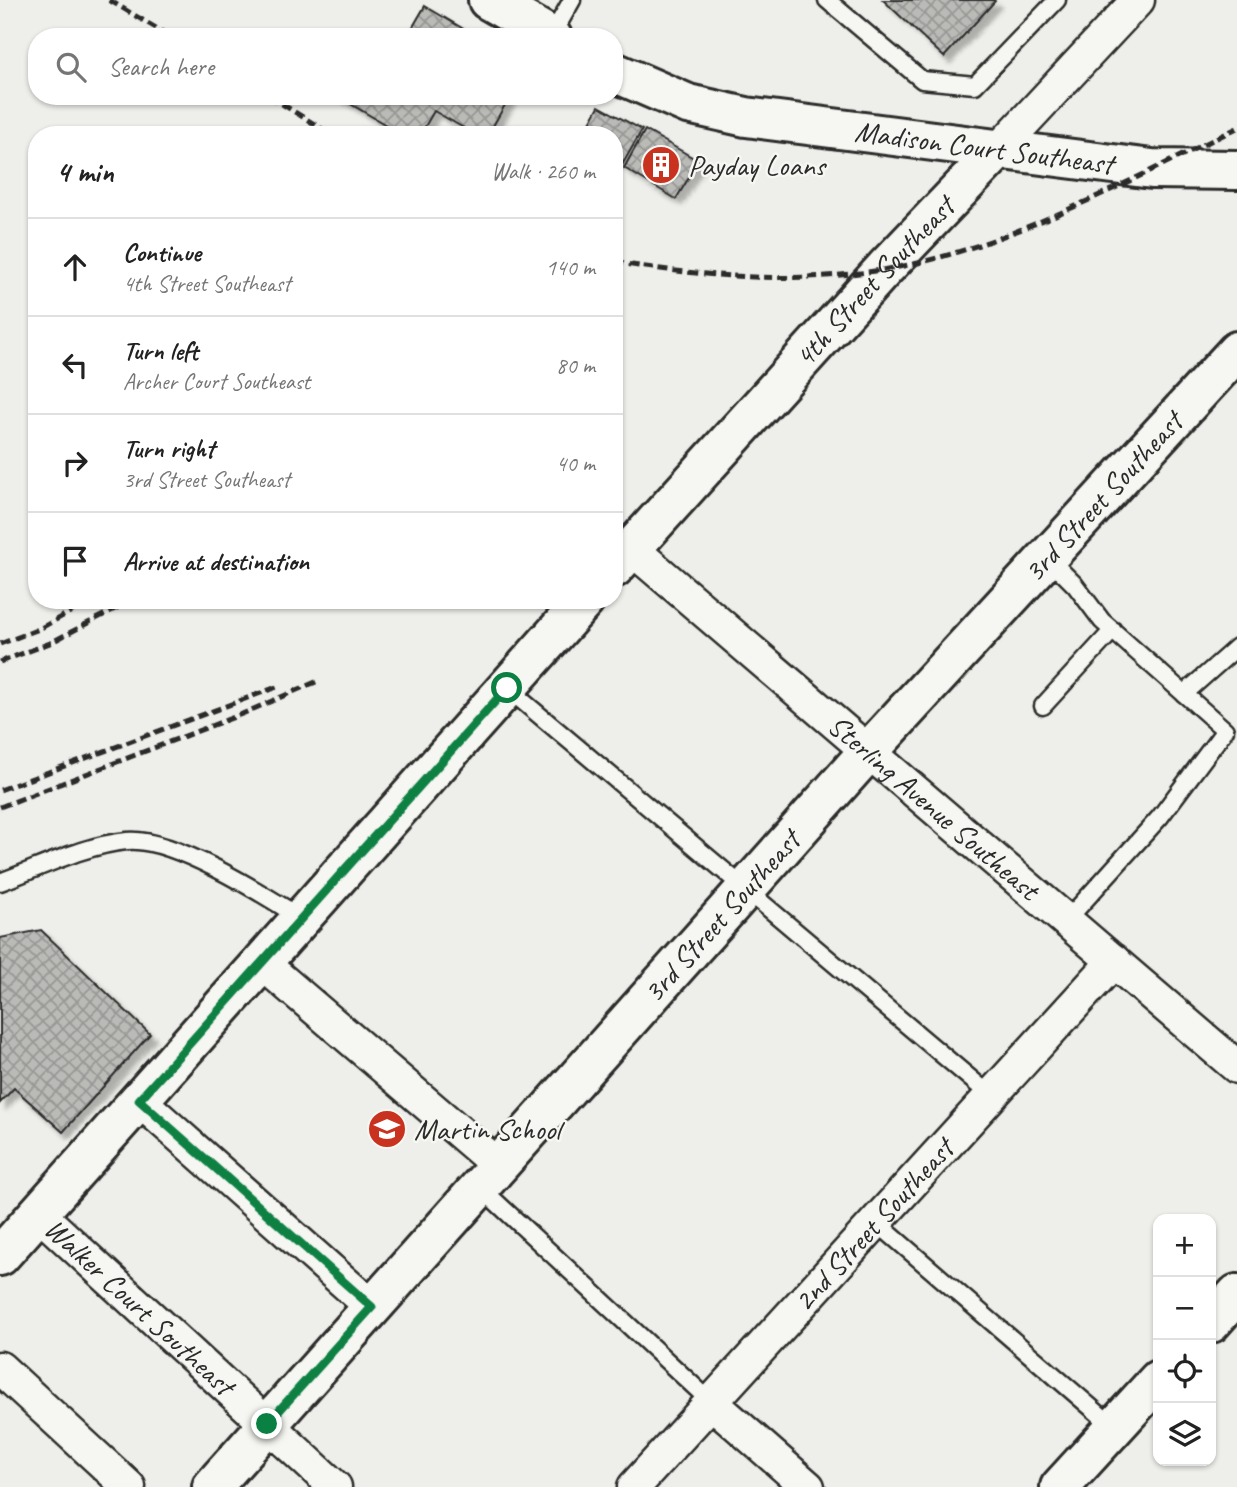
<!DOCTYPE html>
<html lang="en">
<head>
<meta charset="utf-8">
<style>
	:root { --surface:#fff; --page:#f2f2f2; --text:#222; --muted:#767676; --line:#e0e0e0 }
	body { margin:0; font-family:Caveat,sans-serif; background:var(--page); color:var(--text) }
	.controls { position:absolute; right:21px; bottom:21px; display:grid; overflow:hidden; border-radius:14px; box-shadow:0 2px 5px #0004 }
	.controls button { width:63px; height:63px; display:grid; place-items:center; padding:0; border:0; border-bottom:2px solid var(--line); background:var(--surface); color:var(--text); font:35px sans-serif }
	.stop { position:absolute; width:21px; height:21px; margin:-16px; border:5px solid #0b8043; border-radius:50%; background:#fff }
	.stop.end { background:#0b8043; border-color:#fff; box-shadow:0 2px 7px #0008 }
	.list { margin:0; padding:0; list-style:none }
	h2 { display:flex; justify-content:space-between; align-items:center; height:91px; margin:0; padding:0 28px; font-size:30px }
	h2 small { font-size:23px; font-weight:400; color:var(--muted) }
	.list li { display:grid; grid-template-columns:46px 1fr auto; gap:21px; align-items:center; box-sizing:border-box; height:98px; padding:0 28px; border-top:2px solid var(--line) }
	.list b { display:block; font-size:26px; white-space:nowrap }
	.list p { margin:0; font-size:23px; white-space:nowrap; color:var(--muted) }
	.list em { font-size:23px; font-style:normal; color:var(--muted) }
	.icon { flex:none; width:38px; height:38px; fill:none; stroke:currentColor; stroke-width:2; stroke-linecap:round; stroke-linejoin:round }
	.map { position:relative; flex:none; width:1237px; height:1487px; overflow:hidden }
	.search { position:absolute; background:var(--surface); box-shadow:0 2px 5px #0004; left:28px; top:28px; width:595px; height:77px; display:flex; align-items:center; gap:18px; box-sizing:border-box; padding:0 24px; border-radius:28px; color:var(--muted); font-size:26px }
	.panel { position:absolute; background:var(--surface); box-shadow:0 2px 5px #0004; left:28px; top:126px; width:595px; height:483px; border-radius:28px }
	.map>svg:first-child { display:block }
	.building { fill:url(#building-cross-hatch); stroke:#2b2b2b; stroke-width:2; filter:url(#shadow) }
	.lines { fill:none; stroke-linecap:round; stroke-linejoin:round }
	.lane-casing { stroke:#2b2b2b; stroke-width:21 }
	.street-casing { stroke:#2b2b2b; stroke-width:37 }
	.secondary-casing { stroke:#2b2b2b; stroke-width:44 }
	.primary-casing { stroke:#2b2b2b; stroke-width:44 }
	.lane { stroke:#f6f6f2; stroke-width:16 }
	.street { stroke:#f6f6f2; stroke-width:32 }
	.secondary { stroke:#f6f6f2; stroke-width:38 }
	.primary { stroke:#f6f6f2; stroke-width:38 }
	.rail { stroke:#2b2b2b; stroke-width:5; stroke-dasharray:10 5; stroke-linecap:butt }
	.route { stroke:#0b8043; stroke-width:9 }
	.labels { text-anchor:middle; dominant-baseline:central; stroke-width:5; stroke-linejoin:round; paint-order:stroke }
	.street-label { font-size:30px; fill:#2b2b2b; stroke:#f6f6f2 }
	.poi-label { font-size:30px; fill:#2b2b2b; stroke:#f6f6f2; text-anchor:start }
</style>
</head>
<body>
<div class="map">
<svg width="1237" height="1487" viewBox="0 0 1237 1487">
	<defs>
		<pattern id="building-cross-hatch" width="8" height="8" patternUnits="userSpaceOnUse" patternTransform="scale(1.75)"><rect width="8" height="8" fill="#babab7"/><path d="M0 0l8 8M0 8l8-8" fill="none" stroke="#979795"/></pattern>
		<filter id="shadow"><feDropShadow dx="6" dy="6" stdDeviation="2" flood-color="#0004"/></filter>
	</defs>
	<rect width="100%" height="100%" fill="#eeeeea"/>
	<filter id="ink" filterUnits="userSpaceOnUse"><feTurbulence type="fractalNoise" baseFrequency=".0143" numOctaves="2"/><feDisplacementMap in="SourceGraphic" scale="14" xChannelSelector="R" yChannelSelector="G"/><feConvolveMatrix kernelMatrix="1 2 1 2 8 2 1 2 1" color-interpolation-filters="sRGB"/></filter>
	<g filter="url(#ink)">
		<path class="building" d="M883 0H994L995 1 944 57Z
			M425 6 477 37H407Z
			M337 96H510L488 135H476L434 111 420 135H403Z
			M599 106 642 130 622 165 614 161V135H583Z
			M645 130 699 161 676 199 624 168Z
			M41 930 150 1034 63 1132 14 1088 0 1103V938Z"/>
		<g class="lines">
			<defs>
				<path id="lane" d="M827 0 922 80 975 85 1057 0
					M551 37 572 0
					M1047 557 1075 585 1102 621 1225 730 1160 817 1066 921
					M507 688 990 1095
					M1184 694 1237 647
					M1043 706 1113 630
					M0 882C40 868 84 845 127 841 171 836 263 894 301 918
					M480 1187 711 1402
					M876 1222 1115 1428"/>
				<g id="street">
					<path d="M998 150 1138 0"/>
					<path id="s1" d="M632 549 1237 1067"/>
					<path d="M262 963 498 1165"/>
					<path d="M139 1100 372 1307"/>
					<path id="s2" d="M38 1213 335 1487"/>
					<path d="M0 1368 129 1487"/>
					<path d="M711 1402 808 1487"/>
					<path id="s3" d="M634 1487 1114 961"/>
				</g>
				<g id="secondary">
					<path d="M488 0 552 37"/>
					<path id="s4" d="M614 72 688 104 746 117 1152 169 1237 170"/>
					<path id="s5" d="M614 568 885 268 998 150"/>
					<path d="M0 1256 585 600"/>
					<path id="s6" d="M212 1487 867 753 1237 351"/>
				</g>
				<path id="primary" d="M1211 1323 1237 1294
					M1060 1487 1158 1380"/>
			</defs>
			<use href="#lane" class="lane-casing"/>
			<use href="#street" class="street-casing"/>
			<use href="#secondary" class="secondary-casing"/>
			<use href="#primary" class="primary-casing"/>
			<use href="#lane" class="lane"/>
			<use href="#street" class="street"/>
			<use href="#secondary" class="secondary"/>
			<use href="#primary" class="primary"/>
			<path class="rail" d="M109 0 171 37
				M269 96 332 135
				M614 262C721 280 835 287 941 257 1044 227 1141 175 1237 128
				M0 644 39 629 92 600
				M0 662 50 643 132 600
				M0 790 277 687
				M0 807 242 714 318 681"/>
		</g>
	</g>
	<g class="lines" filter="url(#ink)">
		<path class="route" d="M267 1424 372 1307 139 1100 507 688"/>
	</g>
	<defs>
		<symbol id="building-disc" viewBox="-11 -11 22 22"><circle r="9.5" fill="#c8321e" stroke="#f6f6f2"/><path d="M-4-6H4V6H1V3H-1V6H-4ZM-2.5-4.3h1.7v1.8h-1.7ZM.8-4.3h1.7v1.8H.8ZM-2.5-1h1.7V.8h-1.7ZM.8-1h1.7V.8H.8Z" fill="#fff"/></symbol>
		<symbol id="school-disc" viewBox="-11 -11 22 22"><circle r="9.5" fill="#c8321e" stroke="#f6f6f2"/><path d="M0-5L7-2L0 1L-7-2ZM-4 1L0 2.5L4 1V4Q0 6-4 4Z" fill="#fff"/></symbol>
	</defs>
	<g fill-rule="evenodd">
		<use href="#building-disc" x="639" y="143" width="44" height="44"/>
		<use href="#school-disc" x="365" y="1107" width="44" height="44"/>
	</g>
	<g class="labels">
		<g class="street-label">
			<text stroke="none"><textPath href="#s4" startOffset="380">Madison Court Southeast</textPath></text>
			<text stroke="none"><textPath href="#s5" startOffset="387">4th Street Southeast</textPath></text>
			<text stroke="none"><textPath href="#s6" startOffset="1332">3rd Street Southeast</textPath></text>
			<text stroke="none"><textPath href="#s1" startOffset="397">Sterling Avenue Southeast</textPath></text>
			<text stroke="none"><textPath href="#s6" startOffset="765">3rd Street Southeast</textPath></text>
			<text stroke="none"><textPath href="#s3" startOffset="355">2nd Street Southeast</textPath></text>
			<text stroke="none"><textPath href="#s2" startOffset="138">Walker Court Southeast</textPath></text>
		</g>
		<g class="poi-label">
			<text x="688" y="165">Payday Loans</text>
			<text x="414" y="1129">Martin School</text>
		</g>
	</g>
</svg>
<div class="controls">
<button>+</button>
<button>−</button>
<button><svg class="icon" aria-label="locate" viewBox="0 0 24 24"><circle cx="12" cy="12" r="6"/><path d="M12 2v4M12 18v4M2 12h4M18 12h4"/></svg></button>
<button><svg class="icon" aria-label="layers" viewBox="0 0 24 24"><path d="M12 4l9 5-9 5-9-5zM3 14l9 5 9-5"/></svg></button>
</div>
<div class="stop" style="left:507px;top:688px"></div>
<div class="stop end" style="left:267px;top:1424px"></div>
<div class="search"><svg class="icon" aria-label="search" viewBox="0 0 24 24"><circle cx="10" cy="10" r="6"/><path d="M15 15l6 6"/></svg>Search here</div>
<section class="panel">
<h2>4 min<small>Walk · 260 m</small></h2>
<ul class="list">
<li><svg class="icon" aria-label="ahead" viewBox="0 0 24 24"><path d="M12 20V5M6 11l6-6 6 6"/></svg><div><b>Continue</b><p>4th Street Southeast</p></div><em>140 m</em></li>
<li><svg class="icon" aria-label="left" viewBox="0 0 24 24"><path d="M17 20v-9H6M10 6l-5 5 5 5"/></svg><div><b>Turn left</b><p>Archer Court Southeast</p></div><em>80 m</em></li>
<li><svg class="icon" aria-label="right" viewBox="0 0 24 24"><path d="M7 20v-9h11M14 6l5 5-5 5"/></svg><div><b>Turn right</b><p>3rd Street Southeast</p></div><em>40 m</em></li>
<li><svg class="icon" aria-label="arrive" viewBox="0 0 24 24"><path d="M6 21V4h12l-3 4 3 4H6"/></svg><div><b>Arrive at destination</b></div></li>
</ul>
</section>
</div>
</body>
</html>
